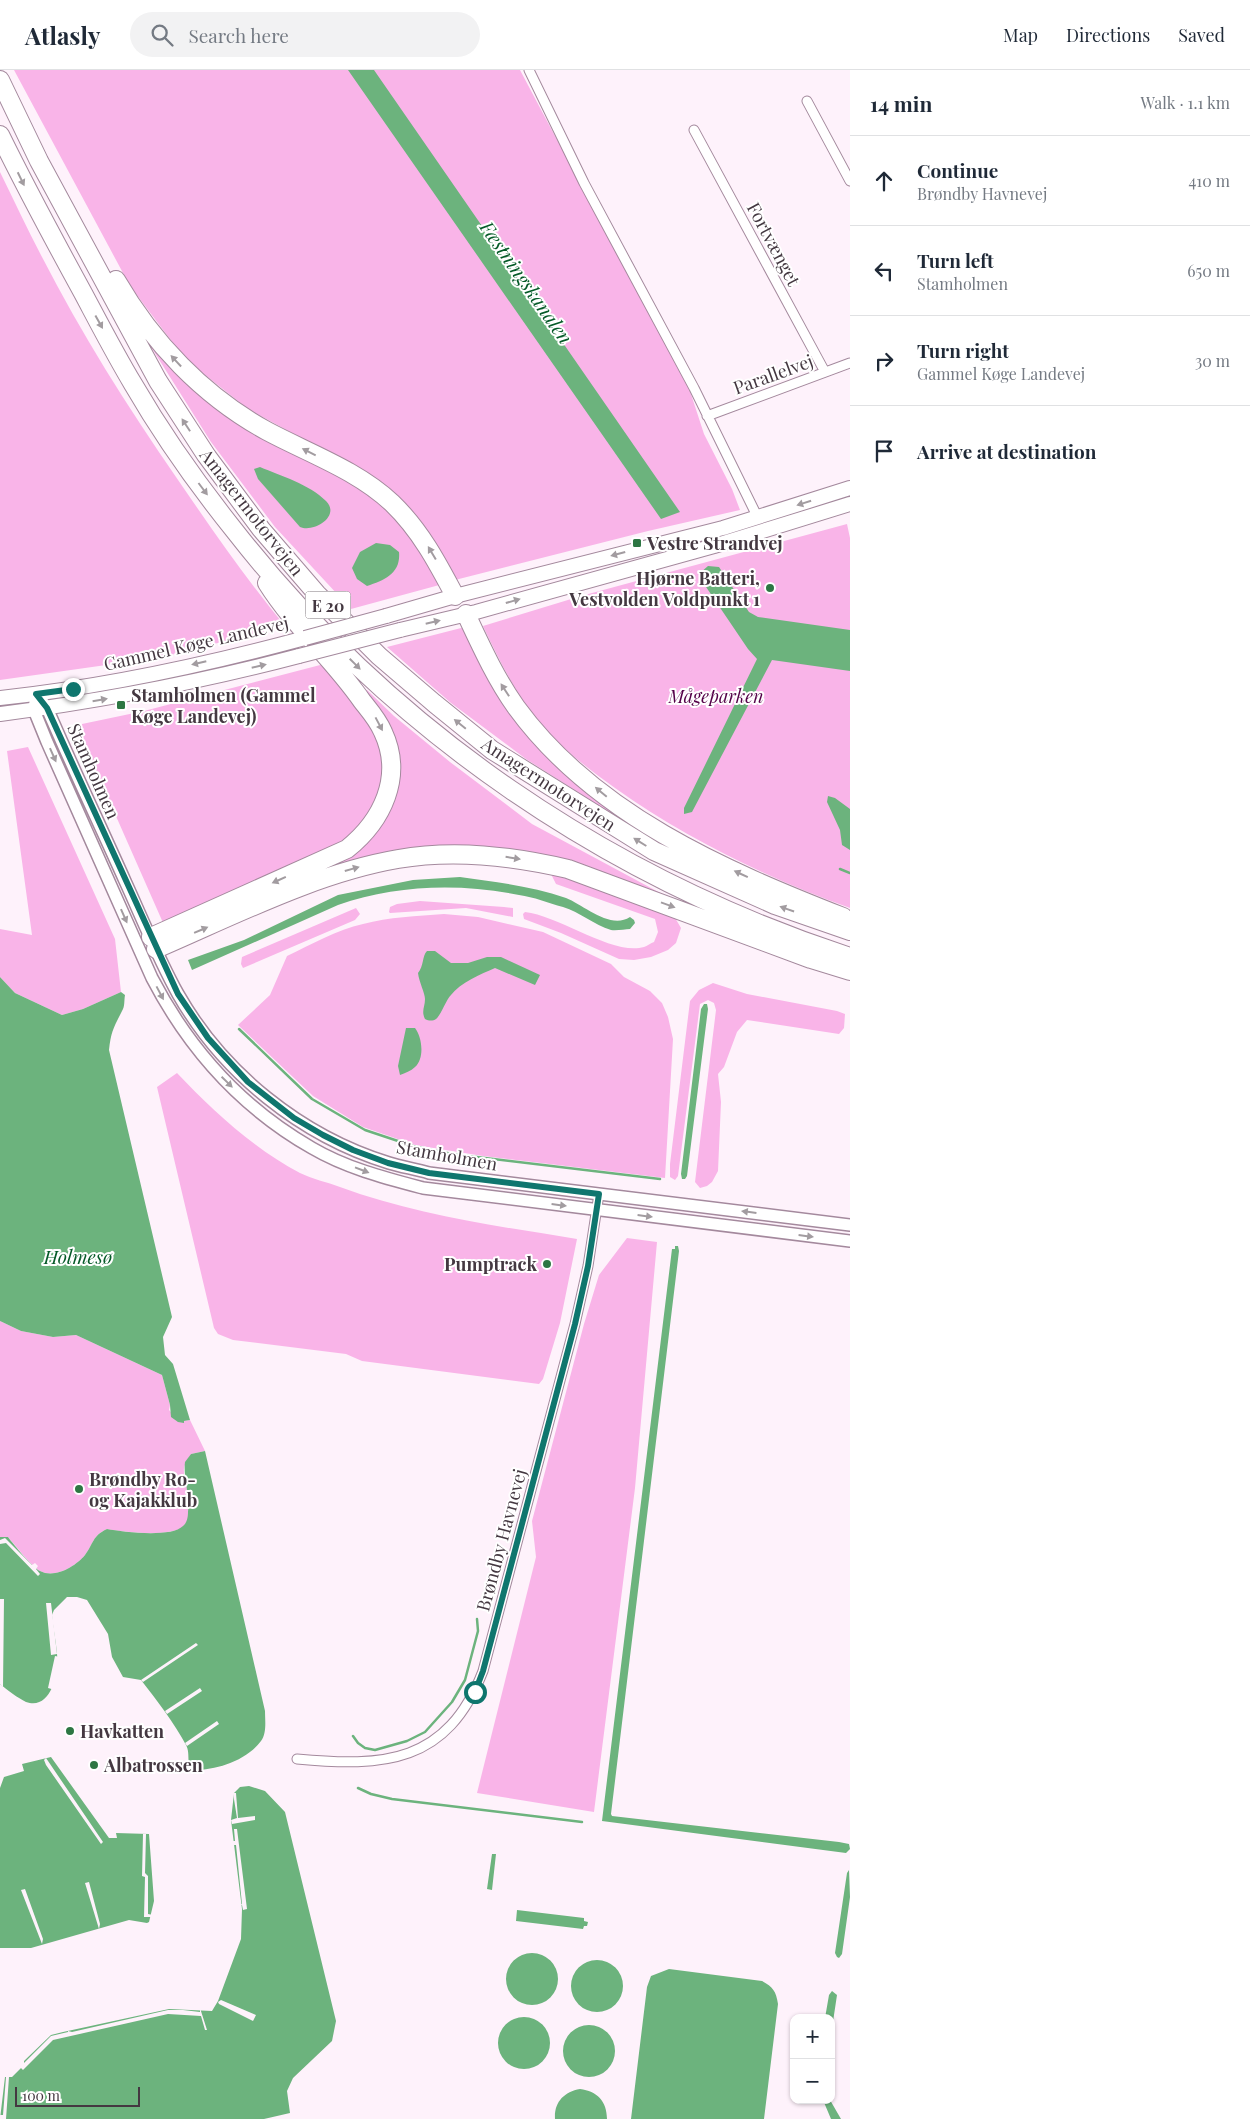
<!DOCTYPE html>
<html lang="en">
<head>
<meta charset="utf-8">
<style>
	:root { --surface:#fff; --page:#f2f2f3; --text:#1f2937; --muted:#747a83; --line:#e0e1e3 }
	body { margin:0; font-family:"Playfair Display",serif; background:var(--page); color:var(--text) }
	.controls { position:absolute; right:15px; bottom:15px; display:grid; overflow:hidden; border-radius:10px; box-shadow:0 1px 4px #0004 }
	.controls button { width:45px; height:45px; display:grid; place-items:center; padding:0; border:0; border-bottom:1px solid var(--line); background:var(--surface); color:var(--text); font:25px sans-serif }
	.scale { position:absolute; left:15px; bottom:12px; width:125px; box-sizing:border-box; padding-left:5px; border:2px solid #443841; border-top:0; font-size:14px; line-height:18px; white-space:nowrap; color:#443841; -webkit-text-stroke:4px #fff; paint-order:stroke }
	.stop { position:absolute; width:15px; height:15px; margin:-11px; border:4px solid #0f766e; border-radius:50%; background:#fff }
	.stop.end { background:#0f766e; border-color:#fff; box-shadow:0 1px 5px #0008 }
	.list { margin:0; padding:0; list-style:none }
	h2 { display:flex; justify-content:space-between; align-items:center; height:65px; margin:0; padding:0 20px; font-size:21px }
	h2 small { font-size:16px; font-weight:400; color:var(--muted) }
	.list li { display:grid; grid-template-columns:32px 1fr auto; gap:15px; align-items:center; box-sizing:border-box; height:90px; padding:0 20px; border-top:1px solid var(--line) }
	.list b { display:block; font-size:19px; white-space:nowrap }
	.list p { margin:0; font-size:16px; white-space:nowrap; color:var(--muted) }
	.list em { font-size:16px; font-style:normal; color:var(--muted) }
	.icon { flex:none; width:28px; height:28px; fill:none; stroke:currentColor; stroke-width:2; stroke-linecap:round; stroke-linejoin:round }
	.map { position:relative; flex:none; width:850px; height:2049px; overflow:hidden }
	header { display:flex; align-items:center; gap:30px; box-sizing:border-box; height:70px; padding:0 25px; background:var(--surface); border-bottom:1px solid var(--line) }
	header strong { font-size:24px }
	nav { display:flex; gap:28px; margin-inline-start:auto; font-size:18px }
	.search { width:350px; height:45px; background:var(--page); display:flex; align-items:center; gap:12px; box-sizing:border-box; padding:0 18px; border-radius:28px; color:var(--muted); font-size:19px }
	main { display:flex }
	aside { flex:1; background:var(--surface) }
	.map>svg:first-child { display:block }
	.green { fill:#f9b4e8 }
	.water { fill:#6cb37d }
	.pier { fill:#fef2fb }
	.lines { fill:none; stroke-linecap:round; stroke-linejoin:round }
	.stream { stroke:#6cb37d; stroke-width:2.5 }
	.minor-casing { stroke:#a4899d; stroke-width:11 }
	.tertiary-casing { stroke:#a4899d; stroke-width:14 }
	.secondary-casing { stroke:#a4899d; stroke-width:16 }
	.motorway-casing { stroke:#a4899d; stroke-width:20 }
	.minor { stroke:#fff; stroke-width:9 }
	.tertiary { stroke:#fff; stroke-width:11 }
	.secondary { stroke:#fff; stroke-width:14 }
	.motorway { stroke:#fff; stroke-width:18 }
	.secondary-bridge-casing { stroke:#a4899d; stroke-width:16; stroke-linecap:butt }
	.secondary-bridge { stroke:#fff; stroke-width:14 }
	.oneway { fill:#a29ca0 }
	.route { stroke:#0f766e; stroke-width:6 }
	.poi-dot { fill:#2d7643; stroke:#fff; stroke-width:2 }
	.labels { text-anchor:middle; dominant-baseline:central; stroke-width:4; stroke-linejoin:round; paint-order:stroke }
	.shield { fill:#fff; stroke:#7c747a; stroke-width:1 }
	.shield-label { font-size:16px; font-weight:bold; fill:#443841 }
	.street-label { font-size:18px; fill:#443841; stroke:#fff }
	.poi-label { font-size:18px; font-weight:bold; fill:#443841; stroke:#fff; text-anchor:start }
	.park-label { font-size:18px; font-style:italic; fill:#540048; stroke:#fff }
	.water-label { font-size:19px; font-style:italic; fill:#055a28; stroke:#fff }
</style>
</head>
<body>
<header>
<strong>Atlasly</strong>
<div class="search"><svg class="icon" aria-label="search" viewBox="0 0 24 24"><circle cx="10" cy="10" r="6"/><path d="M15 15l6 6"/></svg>Search here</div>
<nav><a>Map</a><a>Directions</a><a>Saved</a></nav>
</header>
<main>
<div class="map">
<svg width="850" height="2049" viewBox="0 0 850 2049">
	<rect width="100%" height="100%" fill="#fef2fb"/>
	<path class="green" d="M14 0H520L690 321 704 364 732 419 740 440 648 461 455 510 433 469 407 438 358 399 248 339 185 289 130 216Z
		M0 102C14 130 27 159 42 187 81 263 127 336 176 407 211 458 246 509 285 556L163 587 0 610Z
		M150 266 304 385 367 422 419 472 443 514 351 539 275 457 211 372 146 269Z
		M847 454 850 468V838C767 808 687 769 615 718 591 701 565 681 545 659 518 629 500 592 483 556L581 526Z
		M465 557 519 648 701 792 626 753 526 689 451 633 387 577Z
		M324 594 370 651 379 672 384 695 378 737 341 777 164 855 78 660 82 654 144 641Z
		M367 620 394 646 450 692 532 754 664 825 663 829 441 778 170 869 344 787 393 722 363 622Z
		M28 677 115 869 121 922 83 939 62 945 15 923 0 907V859L32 865 7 681Z
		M551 804 588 813 674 846 681 858 676 873 668 880 651 887 634 890 619 889 561 863 524 849 523 844 525 842C560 846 613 886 644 877 647 876 651 873 654 872L658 862 655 849 556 814Z
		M420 831 504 837 513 838V847L466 838 390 843 389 842 390 837 397 834Z
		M356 838 360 844 355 850 243 898 241 894 242 887Z
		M444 844 478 847 543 862 611 894 624 907 650 921 662 933 668 947 673 969 665 1108 483 1086 415 1075 363 1057 313 1026 238 955 270 925 287 886C312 874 337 860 363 854 389 847 417 846 444 844Z
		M713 913 747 924 837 941 845 944 844 958 839 964 747 950 737 962 724 997 718 1004 721 1032 718 1101 712 1112 707 1116 700 1118 695 1112 716 940 714 933 708 930 700 934 678 1106 675 1110 670 1107V1094L690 931 699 920Z
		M177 1003C212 1040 254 1079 300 1103 312 1109 327 1112 340 1117 416 1145 497 1156 577 1169L560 1253 543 1309 539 1314 362 1291 346 1284 233 1270 218 1264 214 1258 157 1017Z
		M627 1168 657 1172 635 1418 594 1742 477 1723 536 1487 532 1451 584 1254 599 1205Z
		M0 1251 21 1261 53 1267 76 1265 162 1305 170 1335 169 1340 180 1352 190 1350 205 1381 191 1384C189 1388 185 1393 184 1398 183 1407 188 1419 188 1428 189 1436 190 1448 185 1455 176 1468 121 1462 107 1459 92 1466 94 1473 85 1485 76 1496 55 1509 40 1501 33 1498 15 1475 8 1467H0Z"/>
	<path class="water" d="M348 0H374L680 442 661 449Z
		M260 397C281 406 309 414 326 431 341 446 314 463 300 457L258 409 254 399Z
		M376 473 390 475 399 482C401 503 385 510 367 516L357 509 352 498 360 482Z
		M708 496 719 497 749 542 758 547 850 560V601L772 590 692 742 684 744V738L757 589 748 579 702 511 700 503Z
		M828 726 835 728 850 739V780L842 775 840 760 827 732Z
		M460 807C495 812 532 816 566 828 584 835 610 860 630 847L634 850 635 853 630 859C625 859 617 861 611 860 594 855 580 842 563 837 548 833 534 827 519 825 459 813 395 815 338 835L192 900 188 890 244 870 338 825 413 810Z
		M427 881H435L451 893H468L487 887H501L540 905 535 915 495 898C481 904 460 913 451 925 446 930 441 945 436 949 433 951 429 951 425 949 421 941 425 937 425 929 425 923 419 912 418 903 424 896 422 886 427 881Z
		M0 907 15 923 62 945 83 939 121 922 125 925C124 930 125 937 122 941 114 957 111 961 109 980L172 1247 163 1267 165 1285 173 1294 190 1350 184 1351V1353L178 1352 171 1347 170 1335 162 1305 76 1265 53 1267 21 1261 0 1251Z
		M704 934H707L708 939 687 1106 685 1109H682L681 1104 701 939Z
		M406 958H415C422 967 425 988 415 997 411 1001 405 1003 400 1005L398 996Z
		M675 1176H678L679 1181 611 1744 612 1746 839 1772 849 1774 850 1779 846 1783 602 1751 672 1179H675Z
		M205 1381 265 1641C265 1650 267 1663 261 1671 246 1691 217 1700 194 1700 185 1695 191 1684 186 1675 175 1654 156 1629 141 1610L123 1607 112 1587 108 1564 87 1530 77 1527H67L54 1540 52 1545C53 1558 56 1571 57 1584 59 1601 52 1641 26 1632 18 1628 7 1620 0 1614V1467H8C14 1475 33 1498 40 1501 55 1509 76 1496 85 1485 94 1473 92 1466 107 1459 123 1462 171 1468 183 1456 187 1453 188 1447 188 1442 190 1425 183 1408 185 1392L191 1384Z
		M51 1687 109 1768H117L116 1763 149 1764 154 1831 149 1852 147 1853 129 1850 31 1878H0V1718L4 1707 24 1701 22 1694Z
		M249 1716 265 1721 285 1742 336 1951 332 1971 293 2008 287 2021 290 2043 264 2049H0L5 2007H12L24 1995V1991L51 1965 63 1962 169 1939 212 1941 218 1931 241 1869 242 1839 231 1750 234 1723 240 1717Z
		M492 1784H496L492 1820 487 1819Z
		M849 1800 850 1827 842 1884 839 1888 837 1887 835 1883 847 1803Z
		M517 1840 584 1848V1851L588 1852 587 1856H584L583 1859 516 1851Z
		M506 1909a26 26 0 1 1 52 0a26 26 0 1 1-52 0Z
		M571 1916a26 26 0 1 1 52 0a26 26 0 1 1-52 0Z
		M669 1899 762 1911C773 1917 776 1921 778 1934L764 2049H631L647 1917 651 1906Z
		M832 1921 837 1925 831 1965V1948H825L829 1925Z
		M498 1973a26 26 0 1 1 52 0a26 26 0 1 1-52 0Z
		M563 1981a26 26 0 1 1 52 0a26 26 0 1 1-52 0Z
		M580 2019C597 2021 607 2031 607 2049H555C554 2032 564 2022 580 2019Z
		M823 2030H830L841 2049H831Z"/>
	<path class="pier" d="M5 1468 32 1495 35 1493 38 1496 36 1499 40 1504 38 1506 6 1473 0 1474V1470Z
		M0 1529H4L3 1617 0 1614Z
		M46 1533H51L57 1584 51 1585Z
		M196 1573 198 1575 143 1612 141 1610Z
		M55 1586 60 1587 59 1603 55 1620 48 1618Z
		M200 1618 202 1621 167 1644 165 1641Z
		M217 1651 219 1654 187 1676 185 1673Z
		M46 1688 103 1772 101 1774 46 1695 44 1690Z
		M233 1723H236L238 1748 255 1746V1750L232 1754 231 1750 237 1748Z
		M234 1759H237L247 1839 243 1840 242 1835H240L242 1834 236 1775H232V1771H235Z
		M143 1764H146L145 1803 148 1806V1844L153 1845V1847H144L145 1807 142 1806Z
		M89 1812 100 1854 99 1859 85 1813Z
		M25 1819 43 1869 42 1874 21 1820Z
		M221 1930 256 1945 253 1951 219 1934 218 1932Z
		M200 1938 207 1960H205L201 1946 168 1944 53 1970 23 2000 20 1997 51 1966 68 1962V1961L72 1962 168 1940H183L200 1942Z
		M6 2007H9L6 2049H0V2045H3Z"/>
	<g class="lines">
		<path class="stream" d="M840 799 850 803
			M239 959 312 1029 365 1060 413 1076 452 1084 660 1109
			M353 1666 358 1673 365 1678 375 1680 407 1671 425 1662 452 1632 465 1610 478 1561 477 1549
			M358 1718 371 1724 392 1729 582 1752"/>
		<defs>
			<path id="minor" d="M529 0 584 113 694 318 758 448
				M807 31 850 111
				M694 60 825 302
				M707 346 850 293
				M297 1689C384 1697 447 1694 483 1601L575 1254 588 1196 599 1124"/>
			<path id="tertiary" d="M36 624 34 640 47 672 152 908C189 979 242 1038 312 1078 346 1098 385 1108 423 1118L850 1171
				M42 631 47 638C72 696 99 753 125 811 142 848 158 888 178 924 223 1003 301 1066 389 1093 402 1097 416 1099 429 1103L850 1155"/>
			<path id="secondary" d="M386 546 455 526 723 458 850 418
				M400 560 476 542 714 476 850 434
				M0 628C103 617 205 595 305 568
				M0 644C101 631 200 612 299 586"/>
			<path id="motorway" d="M0 10 39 91 158 311 206 385 261 459 317 524 379 586 434 633 492 680 654 781 775 835 850 861
				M0 65C26 118 54 170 83 223 99 253 115 284 133 314 162 364 198 415 234 460 391 661 608 808 850 887
				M116 210C152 272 203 326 267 361 308 383 357 400 392 433 420 460 437 492 455 526
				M466 544C481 576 496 609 516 637 594 744 723 800 843 847
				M151 867 347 779C382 751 404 707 383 662 378 650 370 641 362 631 333 589 294 556 267 513
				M156 879C233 846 316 803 398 789 455 779 512 786 568 799L811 889 850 901"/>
		</defs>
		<use href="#minor" class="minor-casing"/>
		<use href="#tertiary" class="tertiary-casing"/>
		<use href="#secondary" class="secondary-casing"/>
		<use href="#motorway" class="motorway-casing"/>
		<use href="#minor" class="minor"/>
		<use href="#tertiary" class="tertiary"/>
		<use href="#secondary" class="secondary"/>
		<use href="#motorway" class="motorway"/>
		<defs>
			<path id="secondary-bridge" d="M305 568 386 546
				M299 586 400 560"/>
		</defs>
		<use href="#secondary-bridge" class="secondary-bridge-casing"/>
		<use href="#secondary-bridge" class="secondary-bridge"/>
	</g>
	<defs><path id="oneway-solid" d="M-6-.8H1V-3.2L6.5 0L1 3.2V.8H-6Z" transform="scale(1.25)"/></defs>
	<g class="oneway">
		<use href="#oneway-solid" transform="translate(21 109) rotate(64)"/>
		<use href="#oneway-solid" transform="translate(99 252) rotate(61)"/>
		<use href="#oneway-solid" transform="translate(176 291) rotate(-133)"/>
		<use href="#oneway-solid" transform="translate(186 355) rotate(-123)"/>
		<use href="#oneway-solid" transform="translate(309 382) rotate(-153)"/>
		<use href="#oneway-solid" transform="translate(203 419) rotate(53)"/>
		<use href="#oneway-solid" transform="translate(804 433) rotate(162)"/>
		<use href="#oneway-solid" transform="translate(432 483) rotate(-121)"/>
		<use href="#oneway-solid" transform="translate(618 484) rotate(165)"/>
		<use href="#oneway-solid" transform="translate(513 531) rotate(-16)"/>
		<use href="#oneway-solid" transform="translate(433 552) rotate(-13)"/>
		<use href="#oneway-solid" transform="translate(199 593) rotate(167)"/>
		<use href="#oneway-solid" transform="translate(355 594) rotate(45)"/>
		<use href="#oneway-solid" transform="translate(259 596) rotate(-13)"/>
		<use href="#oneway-solid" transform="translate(505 620) rotate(-123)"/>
		<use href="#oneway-solid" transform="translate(100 630) rotate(-10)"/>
		<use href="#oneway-solid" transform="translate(379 654) rotate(62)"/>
		<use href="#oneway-solid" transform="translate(460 654) rotate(-141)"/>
		<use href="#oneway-solid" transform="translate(53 685) rotate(66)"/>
		<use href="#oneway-solid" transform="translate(601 722) rotate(-140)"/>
		<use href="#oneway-solid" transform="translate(640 772) rotate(-148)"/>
		<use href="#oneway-solid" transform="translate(513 788) rotate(9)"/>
		<use href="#oneway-solid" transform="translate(352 799) rotate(-16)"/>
		<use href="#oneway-solid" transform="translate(741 804) rotate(-155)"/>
		<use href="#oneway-solid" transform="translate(279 810) rotate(156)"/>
		<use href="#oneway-solid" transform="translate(668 835) rotate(20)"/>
		<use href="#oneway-solid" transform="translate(787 839) rotate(-161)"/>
		<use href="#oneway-solid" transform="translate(124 846) rotate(66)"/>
		<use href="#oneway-solid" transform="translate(201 860) rotate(-23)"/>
		<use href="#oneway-solid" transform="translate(160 923) rotate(62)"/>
		<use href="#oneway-solid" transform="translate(227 1012) rotate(44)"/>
		<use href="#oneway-solid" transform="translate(362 1100) rotate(21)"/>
		<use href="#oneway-solid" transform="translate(559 1135) rotate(7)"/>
		<use href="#oneway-solid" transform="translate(749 1142) rotate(-173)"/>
		<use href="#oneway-solid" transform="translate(645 1146) rotate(7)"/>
		<use href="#oneway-solid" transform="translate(806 1166) rotate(7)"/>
	</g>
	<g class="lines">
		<path class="route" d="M73 619 36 624 47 638 178 924 208 968 248 1012 294 1048 323 1065 353 1080 388 1093 429 1103 599 1124 588 1196 575 1254 483 1601 475 1622"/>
	</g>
	<g class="poi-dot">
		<rect x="632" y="468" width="10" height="10" rx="2.5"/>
		<circle cx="770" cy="518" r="5"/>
		<rect x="116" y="630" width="10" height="10" rx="2.5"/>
		<circle cx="547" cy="1194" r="5"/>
		<circle cx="79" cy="1419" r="5"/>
		<circle cx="70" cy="1661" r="5"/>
		<circle cx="94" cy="1695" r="5"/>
	</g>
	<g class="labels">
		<rect class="shield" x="305.5" y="521.5" width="45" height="27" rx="4"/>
		<g class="shield-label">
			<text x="328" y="535">E 20</text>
		</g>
		<g class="street-label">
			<text transform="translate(774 174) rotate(62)">Fortvænget</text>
			<text transform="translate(773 304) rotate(-20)">Parallelvej</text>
			<text transform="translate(252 442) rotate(52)">Amagermotorvejen</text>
			<text transform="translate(196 573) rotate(-13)">Gammel Køge Landevej</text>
			<text transform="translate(94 701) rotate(66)">Stamholmen</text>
			<text transform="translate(549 714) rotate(33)">Amagermotorvejen</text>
			<text transform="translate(447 1085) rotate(10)">Stamholmen</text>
			<text transform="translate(501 1470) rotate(-75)">Brøndby Havnevej</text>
		</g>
		<g class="poi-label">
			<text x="647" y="473">Vestre Strandvej</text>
			<text x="760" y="508" text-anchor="end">Hjørne Batteri,<tspan x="760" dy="21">Vestvolden Voldpunkt 1</tspan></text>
			<text x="131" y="625">Stamholmen (Gammel<tspan x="131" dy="21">Køge Landevej)</tspan></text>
			<text x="537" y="1194" text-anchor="end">Pumptrack</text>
			<text x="89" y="1409">Brøndby Ro-<tspan x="89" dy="21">og Kajakklub</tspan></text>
			<text x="80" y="1661">Havkatten</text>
			<text x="104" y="1695">Albatrossen</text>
		</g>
		<g class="park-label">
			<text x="716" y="626">Mågeparken</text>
		</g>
		<g class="water-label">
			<text transform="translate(527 212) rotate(55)">Fæstningskanalen</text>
			<text x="78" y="1186">Holmesø</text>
		</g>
	</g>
</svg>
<div class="controls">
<button>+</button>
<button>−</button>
</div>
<div class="scale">100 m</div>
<div class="stop" style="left:475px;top:1622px"></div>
<div class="stop end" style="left:73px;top:619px"></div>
</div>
<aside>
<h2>14 min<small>Walk · 1.1 km</small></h2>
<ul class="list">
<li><svg class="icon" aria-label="ahead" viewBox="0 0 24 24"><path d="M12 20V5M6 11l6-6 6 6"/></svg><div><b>Continue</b><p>Brøndby Havnevej</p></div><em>410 m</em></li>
<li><svg class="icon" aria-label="left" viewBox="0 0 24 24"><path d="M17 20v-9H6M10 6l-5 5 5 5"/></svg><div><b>Turn left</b><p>Stamholmen</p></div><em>650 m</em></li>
<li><svg class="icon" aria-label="right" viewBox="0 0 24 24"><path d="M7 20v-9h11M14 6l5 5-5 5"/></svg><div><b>Turn right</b><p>Gammel Køge Landevej</p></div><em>30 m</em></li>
<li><svg class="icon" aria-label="arrive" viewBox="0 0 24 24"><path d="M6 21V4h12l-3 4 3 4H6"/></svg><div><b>Arrive at destination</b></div></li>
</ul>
</aside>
</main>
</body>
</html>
